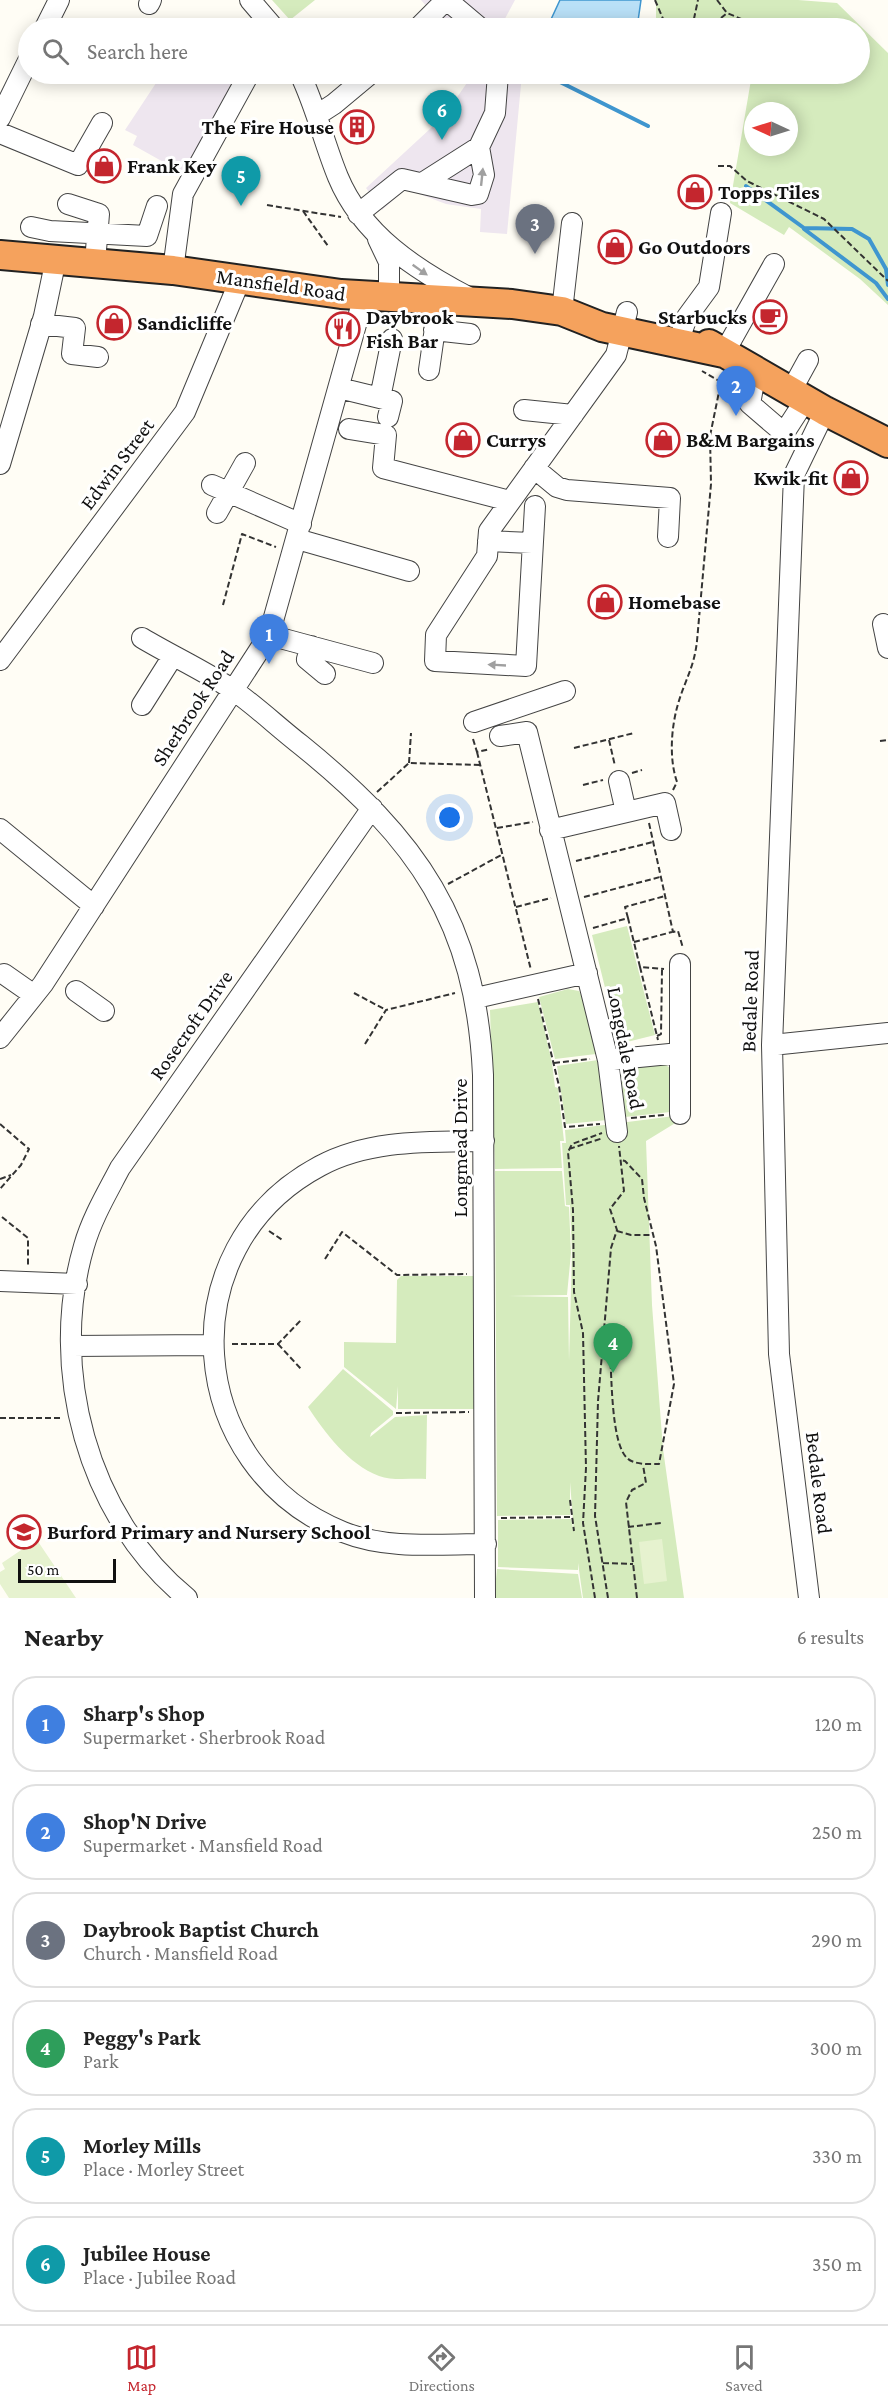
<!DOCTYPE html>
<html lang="en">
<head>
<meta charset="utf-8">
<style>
	:root { --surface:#fff; --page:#f2f2f2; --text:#222; --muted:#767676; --line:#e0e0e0; --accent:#c4262e }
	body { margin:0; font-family:"Crimson Pro",serif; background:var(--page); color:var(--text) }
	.compass { position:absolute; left:744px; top:102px; width:54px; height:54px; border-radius:50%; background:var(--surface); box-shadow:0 3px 15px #0003; rotate:274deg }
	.scale { position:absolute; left:18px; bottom:15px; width:98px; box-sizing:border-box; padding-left:6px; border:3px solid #111; border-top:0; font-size:16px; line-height:21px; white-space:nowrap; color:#111; -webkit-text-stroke:4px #fff; paint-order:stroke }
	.you { position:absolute; left:450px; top:818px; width:21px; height:21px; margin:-15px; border:4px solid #fff; border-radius:50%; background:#1a73e8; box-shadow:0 0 0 9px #1a73e833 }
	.badge { display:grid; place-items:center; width:39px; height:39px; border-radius:50%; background:var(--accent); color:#fff; font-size:20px; font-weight:700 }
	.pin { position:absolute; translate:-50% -50px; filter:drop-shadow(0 2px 3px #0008) }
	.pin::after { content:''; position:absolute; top:32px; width:21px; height:18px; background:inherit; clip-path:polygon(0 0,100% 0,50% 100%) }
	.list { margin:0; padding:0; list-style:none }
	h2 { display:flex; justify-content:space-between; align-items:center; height:78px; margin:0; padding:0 24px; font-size:26px }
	h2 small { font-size:20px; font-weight:400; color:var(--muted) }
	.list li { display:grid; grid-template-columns:39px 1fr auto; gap:18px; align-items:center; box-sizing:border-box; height:96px; margin:0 12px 12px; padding:0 12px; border:2px solid var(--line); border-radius:24px }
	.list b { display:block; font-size:22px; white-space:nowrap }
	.list p { margin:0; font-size:20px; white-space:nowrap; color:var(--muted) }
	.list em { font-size:20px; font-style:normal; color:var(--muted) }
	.icon { flex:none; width:33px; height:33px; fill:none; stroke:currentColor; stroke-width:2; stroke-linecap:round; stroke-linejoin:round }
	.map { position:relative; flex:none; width:888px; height:1598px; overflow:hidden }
	.search { position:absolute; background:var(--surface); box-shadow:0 3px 15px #0003; left:18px; right:18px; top:18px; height:66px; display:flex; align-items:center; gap:15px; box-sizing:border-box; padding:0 21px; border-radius:33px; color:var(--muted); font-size:22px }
	.sheet { height:726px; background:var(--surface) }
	nav { display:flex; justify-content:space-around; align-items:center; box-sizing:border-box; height:84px; border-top:2px solid var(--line); background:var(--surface); font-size:16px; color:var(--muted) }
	nav a { display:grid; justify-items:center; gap:3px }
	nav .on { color:var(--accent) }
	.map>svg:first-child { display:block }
	.industrial { fill:#eee6ef }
	.green { fill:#d5ebbd; fill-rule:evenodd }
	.pitch { fill:#e6f2cf }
	.water { fill:#b9e0f7; stroke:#3f96cf; stroke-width:1.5 }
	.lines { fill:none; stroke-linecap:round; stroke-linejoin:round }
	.stream { stroke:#3f96cf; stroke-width:4 }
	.minor-casing { stroke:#444; stroke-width:22 }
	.highway-casing { stroke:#222; stroke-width:32 }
	.path { stroke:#333; stroke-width:2; stroke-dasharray:6 3; stroke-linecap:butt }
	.minor { stroke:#fff; stroke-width:20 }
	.highway { stroke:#f5a25d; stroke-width:28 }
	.oneway { fill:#a0a0a0 }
	.labels { text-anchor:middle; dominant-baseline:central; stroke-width:6; stroke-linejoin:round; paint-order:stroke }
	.poi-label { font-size:21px; font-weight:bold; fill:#111; stroke:#fff; text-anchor:start }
	.street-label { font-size:21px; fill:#111; stroke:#fff }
</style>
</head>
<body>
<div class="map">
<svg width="888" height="1598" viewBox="0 0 888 1598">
	<rect width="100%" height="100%" fill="#fffdf5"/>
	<path class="industrial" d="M421 0H515L500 28H433L439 21Z
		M162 74H229L235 77 183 173 133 145 137 136 125 130Z
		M468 74H522L507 234 480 232 481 209 446 204 406 189 382 210 366 188 444 116 469 80Z"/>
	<path class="green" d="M272 0H315L290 20Z
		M656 0H798L837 3 888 53V305L860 279 789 227 784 235 730 203 752 74H860V28H712L656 18ZM753 111H789V147H753Z
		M627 926 655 1035 619 1044 592 935Z
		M568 989 579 991 583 999 596 1054 555 1059 539 997Z
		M538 1002 552 1063 555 1087 558 1088 564 1141H560L562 1168 495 1169 490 1010Z
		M598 1060 607 1120 566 1124 557 1066Z
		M661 1061 671 1069 670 1112 625 1117 621 1068Z
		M690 1114 646 1141 652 1305 663 1449 684 1598H583L578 1563V1570L498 1567V1520L571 1519 574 1532 570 1482V1515L497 1516 495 1171H562L565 1206 569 1207 571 1253 567 1295 503 1296 568 1297 569 1361 572 1253 570 1205H566L562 1143H566L565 1130Z
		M401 1276H474L475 1409H398V1386L396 1409 344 1367V1342L396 1343 397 1280Z
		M343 1369 393 1411V1415L371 1433 370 1437 395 1417 427 1415 426 1479C411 1478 392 1481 379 1476 348 1464 325 1433 308 1407Z
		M497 1569 578 1574 582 1598H494Z"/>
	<path class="pitch" d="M662 1539 667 1581 644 1584 639 1542Z
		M36 1540H37L76 1598H9L0 1584V1572L5 1569 2 1563Z"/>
	<path class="water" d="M560 0H641L637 28H547Z"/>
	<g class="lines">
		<path class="stream" d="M544 74 648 126
			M746 186 804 228 852 229 869 239 886 269 888 285
			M804 229 876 283 888 299"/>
		<defs>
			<path id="minor" d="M250 0 274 28
				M447 0 480 28
				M149 4 151 0
				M45 28 59 0
				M418 28 446 0
				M300 74C316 107 324 143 338 177 362 235 416 270 470 298
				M317 115 334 104 370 74
				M0 118 28 61
				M0 133 78 165 102 123
				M424 182 479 147 495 113 498 74
				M68 204 99 214 95 262
				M358 214 402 179 472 195 478 194 484 175 479 147
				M31 227 50 231 147 236 157 206
				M378 239 389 262V297
				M173 270 183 194 249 74
				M562 311 572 223
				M41 324 75 328 72 354 98 357
				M434 330 470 334
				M678 343 687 317 709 287 721 213
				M724 353 774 264
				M429 370 439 300
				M756 371 750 404 784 433 806 399
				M339 388 380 398 392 339
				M791 391 808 360
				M380 398 392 401 388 417
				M524 410 573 415
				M349 429 386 435 383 468 510 501
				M0 464 44 316 56 259
				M534 468 557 487 567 490 670 498 668 537
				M212 485 301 524
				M535 506 526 666 435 661 436 635 487 556 489 531 616 355 627 312
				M217 513 245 463
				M297 539 409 571
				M488 541 532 543
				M883 624 888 648
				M269 635 373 663
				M142 638C172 656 205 671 233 690 257 707 278 727 301 745 417 839 476 921 483 1075L485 1598
				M311 646 307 659 325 674
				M0 660 185 412 240 280
				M142 705 173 656
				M474 722 565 691
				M500 736 527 732 608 1060 617 1132
				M619 781 626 812
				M0 829 94 906
				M550 830 665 803 671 830
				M4 974 34 995
				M76 991 104 1011
				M476 998 587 973
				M0 1038 43 984 269 635 364 296
				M772 1045 888 1033
				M608 1060 680 1053
				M680 1114V964
				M484 1141C429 1142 370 1139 320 1166 166 1248 184 1468 343 1532 388 1550 439 1544 486 1544
				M0 1281 77 1284
				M71 1346 211 1345
				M187 1598C87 1517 48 1368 84 1246 92 1218 107 1193 120 1168L372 808
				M809 1598 779 1354 772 1045 794 475 825 411"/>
			<path id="highway" d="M0 255 173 270 341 294 512 304 562 311 602 327 724 353
				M709 344 825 411 888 443"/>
		</defs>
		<use href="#minor" class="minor-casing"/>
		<use href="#highway" class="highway-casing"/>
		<path class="path" d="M655 0 667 28
			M717 0 727 13 763 28
			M721 18 727 13
			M692 28 698 0
			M718 166H730L747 181 824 219 888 281
			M267 205 341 217
			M303 211 328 246
			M223 605 242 534 276 547
			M473 739 477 752 490 749
			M609 740 615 766
			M880 741 888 740
			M574 748 634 733
			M477 752 531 970
			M409 763 411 733
			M632 773 642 770
			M583 785 603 780
			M673 790 677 782C669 759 671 728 678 704 685 680 694 668 697 641L711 484 710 436 721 382 702 371
			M377 792 409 763 480 765
			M649 823 673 932 678 931 683 948
			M497 828 533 822
			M576 861 653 842
			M448 884 503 854
			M584 897 660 877
			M516 907 551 898
			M628 918 625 907 665 896
			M593 928 628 918 640 967 664 969
			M634 942 672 932
			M640 967 658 1040
			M354 993 386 1010
			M538 999 559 1086 565 1127 600 1124
			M657 1036 661 1034 662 970
			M365 1044 386 1010 455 993
			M554 1063 590 1059
			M631 1118 664 1115
			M0 1124 29 1149 21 1165 0 1189
			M569 1149 603 1138
			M0 1179 11 1175
			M2 1217 28 1238V1265
			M269 1231 284 1241
			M617 1231 631 1235H653
			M325 1259 342 1232 397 1275 467 1274
			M232 1344H278L302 1319
			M278 1344 301 1369
			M603 1348 610 1355C612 1377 611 1443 627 1458 634 1465 649 1464 659 1464L674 1384 656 1246 644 1198 642 1179 625 1161 620 1160
			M396 1413 469 1412
			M0 1418H63
			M570 1500 574 1531
			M501 1518 572 1517
			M628 1527 661 1523
			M603 1563 633 1564
			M595 1598 583 1523 586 1468 583 1333 574 1292 573 1210 568 1152 572 1144 602 1133
			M608 1598 595 1516 598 1401 611 1248 617 1230 610 1209 624 1191 619 1146
			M637 1598 626 1502 632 1490 646 1483 643 1465"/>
		<use href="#minor" class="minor"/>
		<use href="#highway" class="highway"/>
	</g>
	<defs><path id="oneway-solid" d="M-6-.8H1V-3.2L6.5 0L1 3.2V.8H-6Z" transform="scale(1.5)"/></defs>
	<g class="oneway">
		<use href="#oneway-solid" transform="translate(482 177) rotate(-84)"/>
		<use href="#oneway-solid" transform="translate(420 270) rotate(35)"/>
		<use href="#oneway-solid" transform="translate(497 665) rotate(-177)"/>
	</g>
	<defs>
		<symbol id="building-ring" viewBox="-11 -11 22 22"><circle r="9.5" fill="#fff" stroke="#c4262e" stroke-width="1.5"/><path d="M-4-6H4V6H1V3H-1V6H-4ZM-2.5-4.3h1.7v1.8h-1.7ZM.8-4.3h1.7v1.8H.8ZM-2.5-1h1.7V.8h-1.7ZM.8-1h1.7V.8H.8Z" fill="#c4262e"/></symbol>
		<symbol id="shop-ring" viewBox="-11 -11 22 22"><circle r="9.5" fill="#fff" stroke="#c4262e" stroke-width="1.5"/><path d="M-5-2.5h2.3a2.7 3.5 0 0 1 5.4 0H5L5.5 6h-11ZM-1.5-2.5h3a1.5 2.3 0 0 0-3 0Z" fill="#c4262e"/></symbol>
		<symbol id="cafe-ring" viewBox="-11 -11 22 22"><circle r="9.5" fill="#fff" stroke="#c4262e" stroke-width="1.5"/><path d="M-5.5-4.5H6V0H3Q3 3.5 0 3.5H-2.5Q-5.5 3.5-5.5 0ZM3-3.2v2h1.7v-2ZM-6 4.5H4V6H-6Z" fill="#c4262e"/></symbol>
		<symbol id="restaurant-ring" viewBox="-11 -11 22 22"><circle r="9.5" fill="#fff" stroke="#c4262e" stroke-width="1.5"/><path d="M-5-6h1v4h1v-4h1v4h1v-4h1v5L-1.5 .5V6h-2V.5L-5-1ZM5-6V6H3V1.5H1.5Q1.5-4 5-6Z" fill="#c4262e"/></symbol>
		<symbol id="school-ring" viewBox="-11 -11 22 22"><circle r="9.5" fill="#fff" stroke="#c4262e" stroke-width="1.5"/><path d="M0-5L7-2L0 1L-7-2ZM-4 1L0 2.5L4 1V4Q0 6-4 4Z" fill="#c4262e"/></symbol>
	</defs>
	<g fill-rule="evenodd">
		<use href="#building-ring" x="338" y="108" width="38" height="38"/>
		<use href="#shop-ring" x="85" y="147" width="38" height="38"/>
		<use href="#shop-ring" x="676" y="173" width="38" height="38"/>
		<use href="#shop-ring" x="596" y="228" width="38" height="38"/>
		<use href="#cafe-ring" x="751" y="298" width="38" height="38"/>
		<use href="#shop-ring" x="95" y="304" width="38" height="38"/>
		<use href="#restaurant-ring" x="324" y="310" width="38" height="38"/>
		<use href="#shop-ring" x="444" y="421" width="38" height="38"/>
		<use href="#shop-ring" x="644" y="421" width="38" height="38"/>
		<use href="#shop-ring" x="832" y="459" width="38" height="38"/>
		<use href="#shop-ring" x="586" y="583" width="38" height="38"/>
		<use href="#school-ring" x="5" y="1513" width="38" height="38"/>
	</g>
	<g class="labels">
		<g class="poi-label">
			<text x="334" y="127" text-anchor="end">The Fire House</text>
			<text x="127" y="166">Frank Key</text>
			<text x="718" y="192">Topps Tiles</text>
			<text x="638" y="247">Go Outdoors</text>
			<text x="366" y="317">Daybrook<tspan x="366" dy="24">Fish Bar</tspan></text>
			<text x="747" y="317" text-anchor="end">Starbucks</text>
			<text x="137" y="323">Sandicliffe</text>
			<text x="486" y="440">Currys</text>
			<text x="686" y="440">B&amp;M Bargains</text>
			<text x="828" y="478" text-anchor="end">Kwik-fit</text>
			<text x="628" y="602">Homebase</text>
			<text x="47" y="1532">Burford Primary and Nursery School</text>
		</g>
		<g class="street-label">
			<text transform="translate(281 285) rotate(8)">Mansfield Road</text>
			<text transform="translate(117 464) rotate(-53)">Edwin Street</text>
			<text transform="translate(193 708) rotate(-57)">Sherbrook Road</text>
			<text transform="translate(750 1001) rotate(-88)">Bedale Road</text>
			<text transform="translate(191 1025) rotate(-55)">Rosecroft Drive</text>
			<text transform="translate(626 1048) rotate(79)">Longdale Road</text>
			<text transform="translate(460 1148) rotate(-90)">Longmead Drive</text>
			<text transform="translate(819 1483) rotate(83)">Bedale Road</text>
		</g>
	</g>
</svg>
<svg class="compass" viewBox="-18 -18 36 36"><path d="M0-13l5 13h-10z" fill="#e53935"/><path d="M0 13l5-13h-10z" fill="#767676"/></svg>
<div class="scale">50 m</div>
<div class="you"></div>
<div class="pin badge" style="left:269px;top:664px;background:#3f7fe0">1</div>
<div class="pin badge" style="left:736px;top:416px;background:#3f7fe0">2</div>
<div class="pin badge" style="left:535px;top:254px;background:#6b7280">3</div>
<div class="pin badge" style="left:613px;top:1373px;background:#2e9e5b">4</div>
<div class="pin badge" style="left:241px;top:206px;background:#0f9aa8">5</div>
<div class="pin badge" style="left:442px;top:140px;background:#0f9aa8">6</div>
<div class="search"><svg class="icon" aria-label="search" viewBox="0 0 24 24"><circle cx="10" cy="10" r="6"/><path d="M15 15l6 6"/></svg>Search here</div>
</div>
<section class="sheet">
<h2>Nearby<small>6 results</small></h2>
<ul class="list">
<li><span class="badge" style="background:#3f7fe0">1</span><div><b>Sharp's Shop</b><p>Supermarket · Sherbrook Road</p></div><em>120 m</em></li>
<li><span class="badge" style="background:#3f7fe0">2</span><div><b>Shop'N Drive</b><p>Supermarket · Mansfield Road</p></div><em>250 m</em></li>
<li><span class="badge" style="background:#6b7280">3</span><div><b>Daybrook Baptist Church</b><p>Church · Mansfield Road</p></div><em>290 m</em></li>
<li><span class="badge" style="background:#2e9e5b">4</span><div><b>Peggy's Park</b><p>Park</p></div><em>300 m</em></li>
<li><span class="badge" style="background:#0f9aa8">5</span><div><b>Morley Mills</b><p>Place · Morley Street</p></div><em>330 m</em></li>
<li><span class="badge" style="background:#0f9aa8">6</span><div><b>Jubilee House</b><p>Place · Jubilee Road</p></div><em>350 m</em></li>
</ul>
</section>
<nav>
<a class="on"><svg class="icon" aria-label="map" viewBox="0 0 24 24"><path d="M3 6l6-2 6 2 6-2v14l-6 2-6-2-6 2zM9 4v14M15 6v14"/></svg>Map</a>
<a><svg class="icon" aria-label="directions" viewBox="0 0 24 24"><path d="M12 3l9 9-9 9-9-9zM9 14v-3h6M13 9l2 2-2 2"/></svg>Directions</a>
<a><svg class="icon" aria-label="saved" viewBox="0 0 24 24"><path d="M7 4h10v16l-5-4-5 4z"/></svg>Saved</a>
</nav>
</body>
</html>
